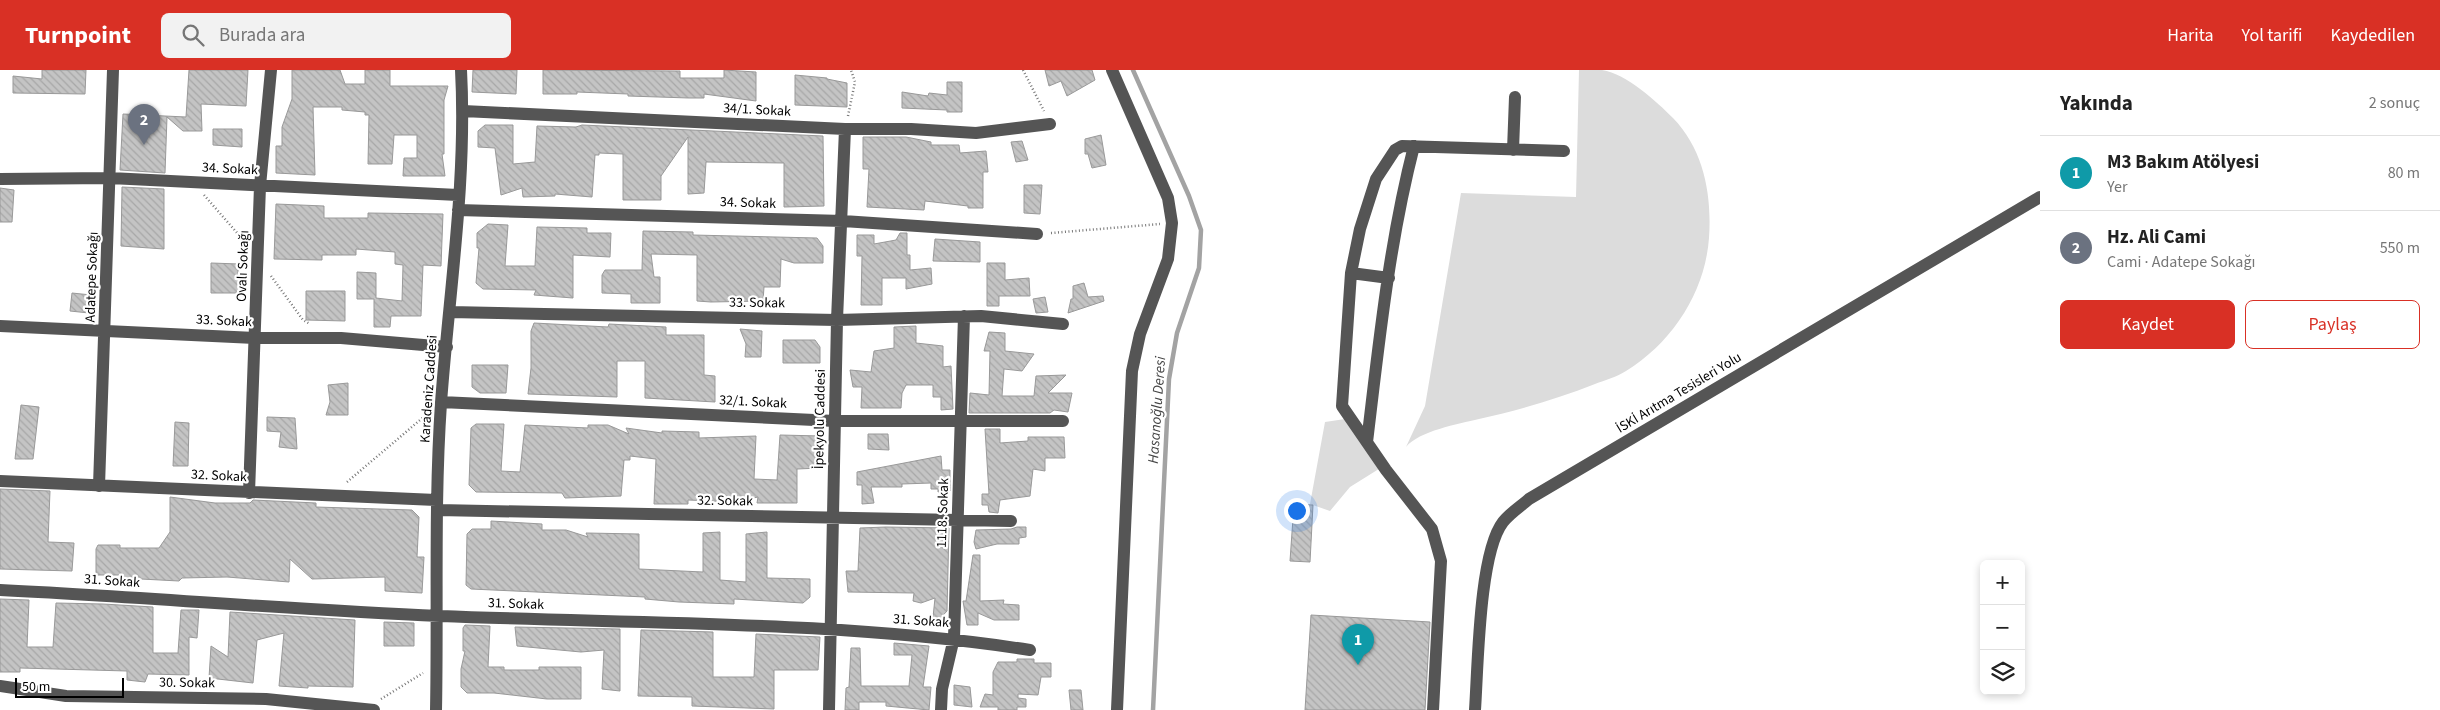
<!DOCTYPE html>
<html lang="tr">
<head>
<meta charset="utf-8">
<style>
	:root { --surface:#fff; --page:#f2f2f2; --text:#222; --muted:#767676; --line:#e0e0e0; --accent:#d93025 }
	body { margin:0; font-family:"Source Sans 3",sans-serif; background:var(--page); color:var(--text) }
	.controls { position:absolute; right:15px; bottom:15px; display:grid; overflow:hidden; border-radius:8px; box-shadow:0 2px 8px #0003 }
	.controls button { width:45px; height:45px; display:grid; place-items:center; padding:0; border:0; border-bottom:1px solid var(--line); background:var(--surface); color:var(--text); font:25px sans-serif }
	.scale { position:absolute; left:15px; bottom:12px; width:109px; box-sizing:border-box; padding-left:5px; border:2px solid #000; border-top:0; font-size:14px; line-height:18px; white-space:nowrap; color:#000; -webkit-text-stroke:4px #fff; paint-order:stroke }
	.you { position:absolute; left:1296px; top:440px; width:18px; height:18px; margin:-12px; border:4px solid #fff; border-radius:50%; background:#1a73e8; box-shadow:0 0 0 8px #1a73e833 }
	.badge { display:grid; place-items:center; width:32px; height:32px; border-radius:50%; background:var(--accent); color:#fff; font-size:16px; font-weight:700 }
	.pin { position:absolute; translate:-50% -41px; filter:drop-shadow(0 1px 2px #0008) }
	.pin::after { content:''; position:absolute; top:26px; width:18px; height:15px; background:inherit; clip-path:polygon(0 0,100% 0,50% 100%) }
	.list { margin:0; padding:0; list-style:none }
	h2 { display:flex; justify-content:space-between; align-items:center; height:65px; margin:0; padding:0 20px; font-size:21px }
	h2 small { font-size:16px; font-weight:400; color:var(--muted) }
	.list li { display:grid; grid-template-columns:32px 1fr auto; gap:15px; align-items:center; box-sizing:border-box; height:75px; padding:0 20px; border-top:1px solid var(--line) }
	.list b { display:block; font-size:19px; white-space:nowrap }
	.list p { margin:0; font-size:16px; white-space:nowrap; color:var(--muted) }
	.list em { font-size:16px; font-style:normal; color:var(--muted) }
	.actions { display:flex; gap:10px; padding:15px 20px }
	.actions a { flex:1; padding:11px 0; border:1px solid var(--accent); border-radius:8px; text-align:center; font-size:18px; color:var(--accent) }
	.actions .main { background:var(--accent); color:#fff }
	.icon { flex:none; width:28px; height:28px; fill:none; stroke:currentColor; stroke-width:2; stroke-linecap:round; stroke-linejoin:round }
	.map { position:relative; flex:none; width:2040px; height:640px; overflow:hidden }
	header { display:flex; align-items:center; gap:30px; box-sizing:border-box; height:70px; padding:0 25px; background:var(--accent); color:#fff }
	header strong { font-size:24px }
	nav { display:flex; gap:28px; margin-inline-start:auto; font-size:18px }
	.search { width:350px; height:45px; background:var(--page); display:flex; align-items:center; gap:12px; box-sizing:border-box; padding:0 18px; border-radius:8px; color:var(--muted); font-size:19px }
	main { display:flex }
	aside { flex:1; background:var(--surface) }
	.map>svg:first-child { display:block }
	.green { fill:#dcdcdc }
	.lines { fill:none; stroke-linecap:round; stroke-linejoin:round }
	.stream { stroke:#a3a3a3; stroke-width:4.5 }
	.building { fill:url(#building-back-hatch); stroke:#999 }
	.path { stroke:#777; stroke-width:2.5; stroke-dasharray:1 2.5; stroke-linecap:butt }
	.minor { stroke:#555; stroke-width:12 }
	.labels { text-anchor:middle; dominant-baseline:central; stroke-width:4.5; stroke-linejoin:round; paint-order:stroke }
	.street-label { font-size:14px; fill:#000; stroke:#fff }
	.water-label { font-size:15px; font-style:italic; fill:#444; stroke:#fff }
</style>
</head>
<body>
<header>
<strong>Turnpoint</strong>
<div class="search"><svg class="icon" aria-label="search" viewBox="0 0 24 24"><circle cx="10" cy="10" r="6"/><path d="M15 15l6 6"/></svg>Burada ara</div>
<nav><a>Harita</a><a>Yol tarifi</a><a>Kaydedilen</a></nav>
</header>
<main>
<div class="map">
<svg width="2040" height="640" viewBox="0 0 2040 640">
	<defs>
		<pattern id="building-back-hatch" width="6" height="6" patternUnits="userSpaceOnUse" patternTransform="scale(1.25)"><rect width="6" height="6" fill="#c4c4c4"/><path d="M-1 5l2 2M0 0l6 6M5-1l2 2" fill="none" stroke="#a7a7a7"/></pattern>
	</defs>
	<rect width="100%" height="100%" fill="#fff"/>
	<path class="green" d="M1579 0C1586 0 1595 0 1602 0 1627 4 1656 31 1673 48 1704 80 1712 125 1709 168 1705 222 1673 272 1626 301 1617 307 1605 310 1595 314 1557 329 1519 340 1479 349 1458 354 1419 361 1406 377L1425 336 1461 123 1576 127Z
		M1345 349 1382 397 1350 417 1330 441 1310 434 1325 352Z"/>
	<g class="lines">
		<path class="stream" d="M1133 0 1189 126 1201 160 1199 198 1177 263 1169 309 1153 640"/>
	</g>
	<path class="building" d="M42 0H86L85 24 13 23V6L42 9Z
		M189 0H248L246 36 201 34 202 61H183L167 47 165 103 120 100 123 44 186 47Z
		M292 0H340L345 14H365V0H390V16H448L444 30V84H442L445 106H403L404 88H417V65H394L392 94H368L369 45H365V42L342 40V37H313L315 105 276 103V76H282V57L292 29Z
		M473 0H517L516 24 472 22Z
		M543 0 680 1V8H724V0L756 2V31L704 24V28H689L628 26V24L577 22V24H543Z
		M1045 0H1092L1095 10 1067 26 1061 11 1049 16Z
		M795 5 827 8V9L847 13V37L795 35Z
		M947 12H962V42H947V40L902 38V22L928 26 929 23 947 25Z
		M485 55H513V94L535 92 537 56 576 57 582 55 823 66 824 136 784 137V93L706 92 704 123 688 124V67L661 106V130H623V84L599 83V85H595L592 127 555 124V126L523 127 522 118 501 125 495 78 478 77V61Z
		M213 59H242V77L213 75Z
		M1101 65 1106 95 1092 98 1088 84H1085V69Z
		M863 67H906L931 72V75H959L960 83 986 81 988 102H983V138H968V136L925 131 924 140 867 137 869 99H863Z
		M1022 71 1028 90 1016 92 1011 72Z
		M1024 115H1042L1040 144 1024 143Z
		M122 117 164 119V179L121 176Z
		M0 118 14 120 12 152H0Z
		M276 134 324 136V148H368V143L443 144 441 196 423 195 421 246H391L390 257H374V229H357V202L376 203V228L402 231 403 195 395 194V182L356 179V185H322V190L274 189Z
		M488 154 508 155 505 196H535L537 157 587 158V163H611L610 187 573 185V228L534 225 536 220 483 219 476 213 479 178H477V163Z
		M643 161 693 162V165L817 168 823 176V193H794L781 189 780 217H764L763 231 711 232 697 231V185L651 184 654 207H660V233H631V224L602 223V205L605 200H642Z
		M900 163H907V185H910V200L931 198 932 214 906 219V208H882V235H861L862 186H857V165H874V174L896 170Z
		M935 169 980 172V192L933 191Z
		M211 193 239 194 237 209H239V223H211Z
		M987 193H1005V210L1029 208 1030 226H999V236H987Z
		M1084 213 1088 227 1103 226 1104 231 1068 243 1071 229H1073V216Z
		M306 221H345V251L306 250Z
		M72 223 91 225 89 243 70 241Z
		M1045 227 1048 242 1036 243 1033 229Z
		M534 253 608 257 609 254 666 257V265H704V305L715 306V332L645 328V291H617V327L528 324 531 298V261Z
		M916 256V273L943 276V297L951 296 953 339 941 340V327H933V315H906L902 323 901 338H861L862 317H853L850 300 871 302 874 281 894 278V257Z
		M740 259 762 261 761 287H745L746 274Z
		M989 262 1005 263V281L1034 284 1022 301 1004 299 1002 326H1034L1036 306 1066 305 1048 323H1072L1068 342 1054 340 1050 343H969L970 323 989 325 990 281H984Z
		M783 270H815L820 277V293H783Z
		M472 295H508L506 323H480L472 317Z
		M348 313V345H326L330 332 328 315Z
		M21 335 39 337 33 389H15Z
		M267 347 295 348 297 379 279 377 281 362 267 361Z
		M175 352 189 353 188 396H173Z
		M476 354H504L501 401 520 402 525 355 588 358V355H608L629 364 626 358 662 363V361L699 362V368L756 366 754 409 777 410 780 365 821 366 820 398 797 399V433H757L758 427 735 432 688 430V434H654L656 389 630 386V390H624L621 426 565 428 562 423 476 422 469 415 471 358Z
		M985 359H1000V373L1028 371V367H1064L1065 388H1045V401L1033 399 1030 426 1000 430 998 443 989 442 988 435H982V424H989Z
		M868 364H888L889 380 868 379Z
		M941 386 942 400H950V421L938 422V419H931V413L902 414V417H871L874 433 862 434V415H857V402Z
		M0 419 50 421 48 472 74 473 72 501 0 499Z
		M170 427 215 433H250L253 430 316 433V437L412 440 419 447 417 487H424L422 523 385 521V507L312 509 290 489 289 512 227 507 182 508 179 511 122 508 123 505H96V479L98 475H120V478H159L170 462Z
		M1294 434 1313 435 1310 492 1290 491Z
		M491 451 542 454V460H566L588 467 586 463 639 464V499L703 502V463L720 462V510L746 512V464L767 462V508L810 509V527L803 533 734 529V534L679 532 645 529V527L471 519 466 515 467 464 472 459H491Z
		M886 457 949 458 947 541 932 557 935 528 921 533 913 531 914 523 848 522 846 501H858L860 458Z
		M1017 457H1026V467L1019 468V474H997L976 479 974 472 976 460 1011 459Z
		M973 485H980V531L1004 530 1003 534 1019 535V550H994L978 543V555H967L963 531H966Z
		M0 529 29 530 27 577H53L56 533 103 534 153 537V583H178L181 540H199L197 568 189 567V605L148 604 145 612 127 610V601L20 598V602H0Z
		M230 542 355 550 353 617 308 616V618L279 616 284 563 257 570 253 613 209 608 211 576 228 587Z
		M1311 545 1430 552 1425 640H1305Z
		M384 552 414 553V576H384Z
		M465 555 490 556 488 597H504V600H539V597H581V629H547L494 623H467L461 617V599L465 581H463V558Z
		M515 557 620 559V621L602 619 604 580 581 582 517 576Z
		M641 560 713 562V607H754L756 564 820 567 818 600H774V639L692 636V627L638 626Z
		M894 573 929 576 923 617H931L929 640 886 636V632H859V640H845L846 618 849 617 851 578H860L861 616H909L912 585H894Z
		M1017 589H1034V593H1051V607H1041L1038 625 1018 624V628L1026 629V637H1017V640H998V637H980L985 624 993 625V602L998 592H1017Z
		M954 615 970 617 972 637 954 635Z
		M1069 620H1081L1083 640H1071Z"/>
	<g class="lines">
		<path class="path" d="M1023 0 1044 41
			M848 46 855 12 851 0
			M204 125 245 172
			M1051 163 1160 154
			M271 206 303 250 310 254
			M347 412 426 345
			M381 629 423 603"/>
		<path class="minor" d="M1112 0 1168 128 1172 153 1168 189 1140 264 1132 301 1117 640
			M463 41 845 59H911L976 63 1050 54
			M1513 80 1515 27
			M0 109 110 108 458 125
			M458 140 843 151 1037 164
			M1351 203 1389 208
			M450 242 837 250 981 246 1063 254
			M0 256 255 268H341L447 277
			M441 332 835 351H1063
			M1367 372C1379 273 1389 173 1414 76
			M0 411 436 430
			M99 416 113 0
			M249 423 260 116 271 0
			M438 440 1011 451
			M0 520C147 527 293 540 440 546 637 554 835 550 1030 580
			M0 616 66 626 266 629 374 640
			M436 640C438 538 434 435 441 333 449 222 467 111 461 0
			M829 640 837 250 845 59
			M941 640 942 619 954 568 964 246
			M1433 640 1441 491 1432 459 1386 400 1342 336 1351 203 1360 159 1376 109 1395 80 1402 76 1564 81
			M1475 640C1478 596 1479 483 1503 452 1510 443 1521 436 1529 429L2040 127"/>
	</g>
	<g class="labels">
		<g class="street-label">
			<text transform="translate(757 40) rotate(3)">34/1. Sokak</text>
			<text transform="translate(230 99) rotate(3)">34. Sokak</text>
			<text transform="translate(748 133) rotate(2)">34. Sokak</text>
			<text transform="translate(243 196) rotate(-88)">Ovalı Sokağı</text>
			<text transform="translate(92 207) rotate(-88)">Adatepe Sokağı</text>
			<text transform="translate(757 233) rotate(1)">33. Sokak</text>
			<text transform="translate(224 251) rotate(3)">33. Sokak</text>
			<text transform="translate(429 319) rotate(-86)">Karadeniz Caddesi</text>
			<text transform="translate(1679 323) rotate(-31)">İSKİ Arıtma Tesisleri Yolu</text>
			<text transform="translate(753 332) rotate(3)">32/1. Sokak</text>
			<text transform="translate(820 349) rotate(-89)">İpekyolu Caddesi</text>
			<text transform="translate(219 406) rotate(3)">32. Sokak</text>
			<text transform="translate(725 431) rotate(1)">32. Sokak</text>
			<text transform="translate(943 443) rotate(-88)">1118. Sokak</text>
			<text transform="translate(112 511) rotate(4)">31. Sokak</text>
			<text transform="translate(516 534) rotate(2)">31. Sokak</text>
			<text transform="translate(921 551) rotate(4)">31. Sokak</text>
			<text transform="translate(187 613) rotate(1)">30. Sokak</text>
		</g>
		<g class="water-label">
			<text transform="translate(1157 340) rotate(-86)">Hasanoğlu Deresi</text>
		</g>
	</g>
</svg>
<div class="controls">
<button>+</button>
<button>−</button>
<button><svg class="icon" aria-label="layers" viewBox="0 0 24 24"><path d="M12 4l9 5-9 5-9-5zM3 14l9 5 9-5"/></svg></button>
</div>
<div class="scale">50 m</div>
<div class="you"></div>
<div class="pin badge" style="left:1358px;top:595px;background:#0f9aa8">1</div>
<div class="pin badge" style="left:144px;top:75px;background:#6b7280">2</div>
</div>
<aside>
<h2>Yakında<small>2 sonuç</small></h2>
<ul class="list">
<li><span class="badge" style="background:#0f9aa8">1</span><div><b>M3 Bakım Atölyesi</b><p>Yer</p></div><em>80 m</em></li>
<li><span class="badge" style="background:#6b7280">2</span><div><b>Hz. Ali Cami</b><p>Cami · Adatepe Sokağı</p></div><em>550 m</em></li>
</ul>
<div class="actions"><a class="main">Kaydet</a><a>Paylaş</a></div>
</aside>
</main>
</body>
</html>
